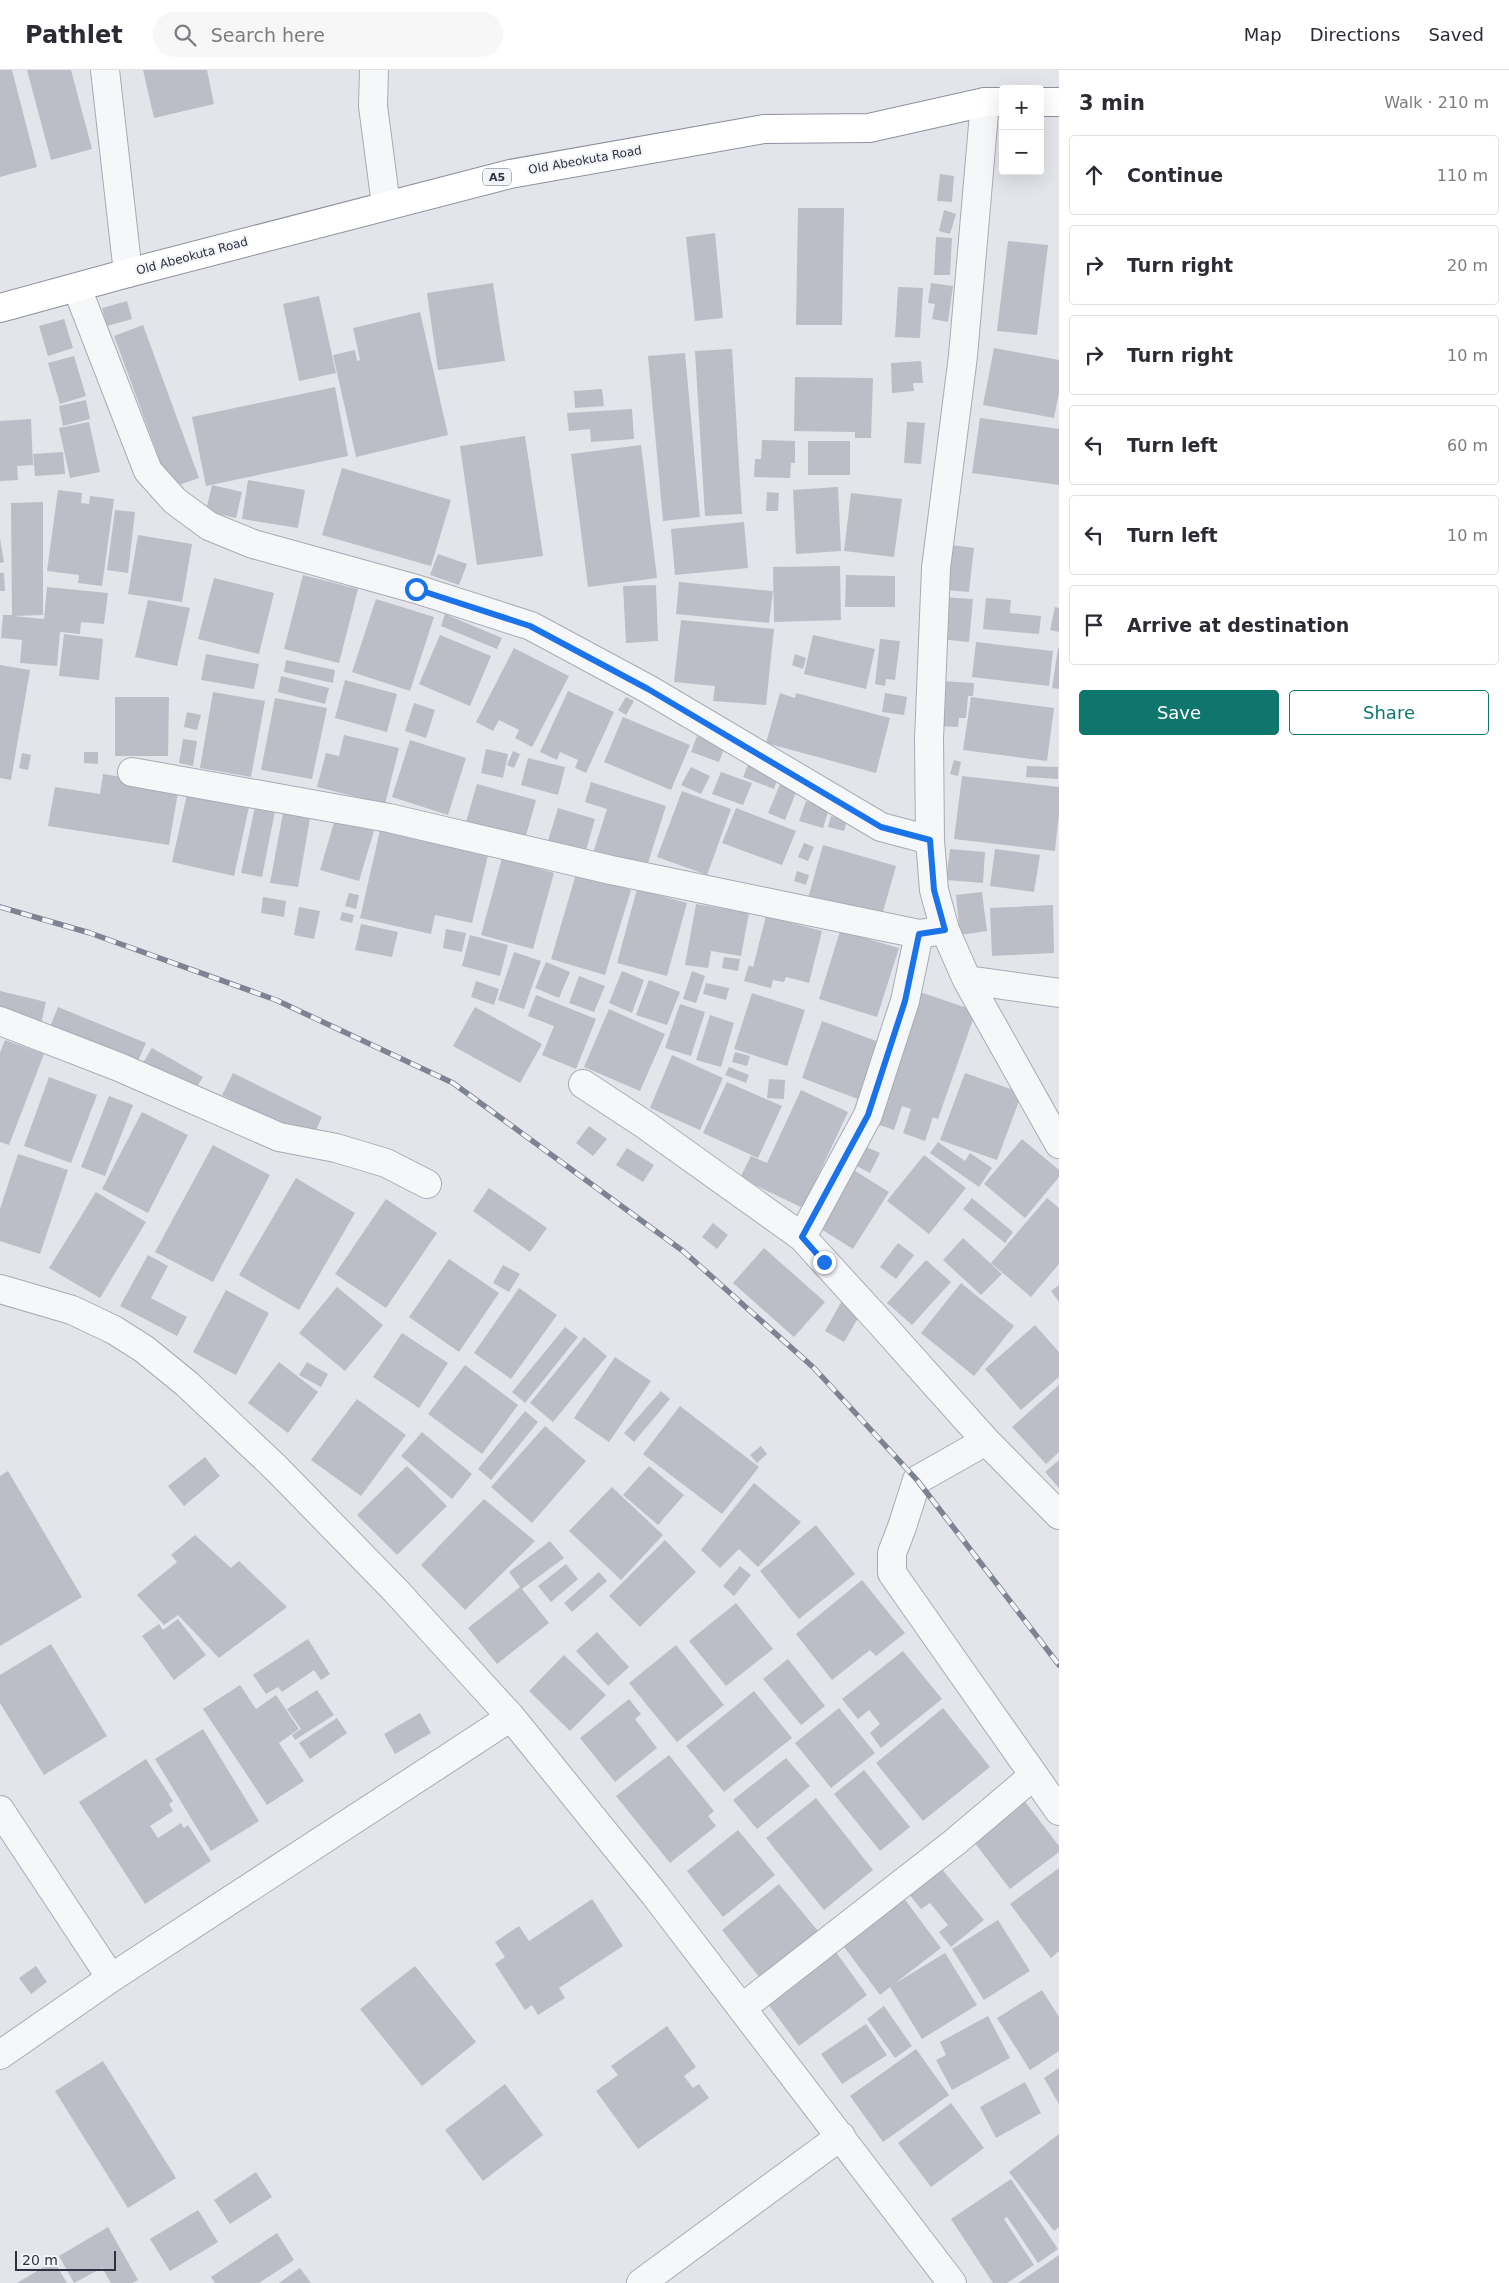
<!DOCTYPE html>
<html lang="en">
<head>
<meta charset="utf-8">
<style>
	:root { --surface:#fff; --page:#f7f7f7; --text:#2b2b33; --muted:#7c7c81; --line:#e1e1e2; --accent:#0f766e }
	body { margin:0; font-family:"DejaVu Sans",sans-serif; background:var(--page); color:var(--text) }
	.controls { position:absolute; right:15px; top:15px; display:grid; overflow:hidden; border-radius:5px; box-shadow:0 5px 20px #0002 }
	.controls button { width:45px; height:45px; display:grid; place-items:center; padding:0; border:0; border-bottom:1px solid var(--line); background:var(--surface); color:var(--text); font:25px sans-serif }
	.scale { position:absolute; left:15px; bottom:12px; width:101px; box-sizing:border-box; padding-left:5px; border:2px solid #2d3141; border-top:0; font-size:14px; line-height:18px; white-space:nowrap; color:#2d3141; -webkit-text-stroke:4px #f3f4f8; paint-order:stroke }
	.stop { position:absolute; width:15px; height:15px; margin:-11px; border:4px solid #1a73e8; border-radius:50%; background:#fff }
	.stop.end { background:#1a73e8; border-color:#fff; box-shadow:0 1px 5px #0008 }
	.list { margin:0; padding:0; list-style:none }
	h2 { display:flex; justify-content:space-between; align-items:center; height:65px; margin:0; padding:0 20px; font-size:21px }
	h2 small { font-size:16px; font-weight:400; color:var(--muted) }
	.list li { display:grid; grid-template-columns:32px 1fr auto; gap:15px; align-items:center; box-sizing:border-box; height:80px; margin:0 10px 10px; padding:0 10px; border:1px solid var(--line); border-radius:5px }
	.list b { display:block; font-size:19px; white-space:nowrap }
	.list em { font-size:16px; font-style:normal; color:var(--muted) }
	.actions { display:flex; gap:10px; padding:15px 20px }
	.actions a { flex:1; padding:11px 0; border:1px solid var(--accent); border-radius:5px; text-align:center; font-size:18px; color:var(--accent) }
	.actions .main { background:var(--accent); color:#fff }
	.icon { flex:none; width:28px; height:28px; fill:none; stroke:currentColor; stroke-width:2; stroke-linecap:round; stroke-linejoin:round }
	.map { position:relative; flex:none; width:1059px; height:2213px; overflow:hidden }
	header { display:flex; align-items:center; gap:30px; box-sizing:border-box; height:70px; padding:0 25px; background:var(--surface); border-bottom:1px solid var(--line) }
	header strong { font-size:24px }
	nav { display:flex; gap:28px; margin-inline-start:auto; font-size:18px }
	.search { width:350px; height:45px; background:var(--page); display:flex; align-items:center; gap:12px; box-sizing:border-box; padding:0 18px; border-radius:28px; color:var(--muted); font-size:19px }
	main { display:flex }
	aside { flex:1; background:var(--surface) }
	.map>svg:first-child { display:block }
	.building { fill:#bbbec7 }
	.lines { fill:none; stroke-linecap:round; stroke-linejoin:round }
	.minor-casing { stroke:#a9abb4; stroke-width:30 }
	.highway-casing { stroke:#8c91a0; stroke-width:30 }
	.minor { stroke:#f6f7f9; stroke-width:28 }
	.highway { stroke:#fff; stroke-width:28 }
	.rail-casing { stroke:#7e8393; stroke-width:5.5 }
	.rail { stroke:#f3f4f8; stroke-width:4; stroke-dasharray:11; stroke-linecap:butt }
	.route { stroke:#1a73e8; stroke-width:6 }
	.labels { text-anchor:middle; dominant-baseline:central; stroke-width:4; stroke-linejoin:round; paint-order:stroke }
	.shield { fill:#f3f4f8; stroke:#686c78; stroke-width:1 }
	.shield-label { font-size:11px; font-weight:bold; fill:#2d3141 }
	.street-label { font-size:12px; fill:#2d3141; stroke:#f3f4f8 }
</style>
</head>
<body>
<header>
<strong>Pathlet</strong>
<div class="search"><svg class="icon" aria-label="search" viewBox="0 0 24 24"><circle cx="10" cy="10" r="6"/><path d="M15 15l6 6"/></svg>Search here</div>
<nav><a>Map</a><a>Directions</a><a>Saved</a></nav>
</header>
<main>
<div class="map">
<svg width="1059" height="2213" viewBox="0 0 1059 2213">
	<rect width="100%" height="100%" fill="#e4e5ea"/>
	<path class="building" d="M0 0H12L37 97 0 107Z
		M27 0H71L92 79 51 90Z
		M143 0H207L214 34 154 48Z
		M940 104 954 106 952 132 937 131Z
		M798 138H844L842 255H796Z
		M944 140 956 144 950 164 939 161Z
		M715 163 723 248 695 251 686 167Z
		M936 167 952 168 950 205H934Z
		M1008 171 1048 175 1037 265 997 261Z
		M493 213 505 291 438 300 427 223Z
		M931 213 953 216 948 252 932 249 935 234 928 233Z
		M898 217 923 218 920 268 895 267Z
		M319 226 336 303 299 311 283 234Z
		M127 231 132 249 107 256 102 238Z
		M420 242 448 365 356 387 333 285 355 280 357 291 360 290 353 258Z
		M64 249 73 278 48 286 39 256Z
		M143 255 199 408 170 418 114 266Z
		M994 278 1059 290V323L1054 348 983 335Z
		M732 279 742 444 705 446 695 281Z
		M685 283 700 447 663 451 648 286Z
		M74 286 86 326 60 334 48 293Z
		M921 291 923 313H913L914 321 892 323 891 293Z
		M795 307 873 308 871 368H855V362L794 361Z
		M335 317 348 386 206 416 192 347Z
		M602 319 604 336 575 338 574 321Z
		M86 330 90 349 63 356 59 336Z
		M632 339 634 369 591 372 590 359 569 361 567 343Z
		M980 348 1059 359V415L972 403Z
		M31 349 33 395 17 396 18 410 0 411V351Z
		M89 352 100 402 70 408 59 358Z
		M907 352 925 353 921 394 904 393Z
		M525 366 543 486 477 495 460 376Z
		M762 370 795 371V393H791L790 408 754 407 755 389H761Z
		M808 371H850V405H808Z
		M641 375 657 508 588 517 571 384Z
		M63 382 65 404 35 406 33 384Z
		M342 398 451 430 431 496 322 465Z
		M248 410 305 420 298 458 242 449Z
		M212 415 242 422 236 448 206 441Z
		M838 417 841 481 796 484 793 420Z
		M58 420 82 423 81 433 89 434 90 426 114 429 102 516 78 513 79 505 47 501Z
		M767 422 779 423 778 441H766Z
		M851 423 902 429 894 487 844 481Z
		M43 432V545L13 546 44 549 47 517 108 523 104 554 81 552 80 564 60 562 57 596 20 593 22 570 1 568 3 545H12L11 433Z
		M115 440 135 442 128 503 107 500Z
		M744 452 748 498 675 505 671 459Z
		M138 465 192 474 182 532 128 524Z
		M0 469 4 492 0 493Z
		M951 475 974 478 969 522 945 520Z
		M438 484 467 494 459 515 430 505Z
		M840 496 841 550 774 552 773 497Z
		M0 503H4L5 521H0Z
		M303 505 358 519 339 593 284 579Z
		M846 505 895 506V537H845Z
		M214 508 274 523 259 584 198 569Z
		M679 512 773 521 769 553 676 544Z
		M656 515 658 571 626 573 623 516Z
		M942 527 973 529 969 572 939 569Z
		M986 528 1011 530 1010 543 1041 546 1039 564 983 559Z
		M376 529 434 547 410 621 352 602Z
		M148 530 190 538 177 596 135 587Z
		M1055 537 1059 538V562L1050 560Z
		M445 544 502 568 497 579 441 556Z
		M681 550 774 559 766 635 713 631 715 616 674 612Z
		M64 564 103 569 99 610 59 606Z
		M440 565 491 586 470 636 419 614Z
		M813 565 875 579 866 619 804 604Z
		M880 569 900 571 895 610 886 609 885 616 875 614Z
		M976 572 1053 581 1049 616 972 607Z
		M514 578 569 606 532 677 515 668 519 660 499 650 493 661 476 652Z
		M1058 578H1059V619L1052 618Z
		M206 584 259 594 254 619 201 610Z
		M795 584 806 588 803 599 792 595Z
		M286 590 335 600 333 613 284 602Z
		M0 595 30 600 11 710 0 708Z
		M281 606 329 618 325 634 278 622Z
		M345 610 397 624 387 662 335 648Z
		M942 611 974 613 973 626H968L966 648H959L958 657 938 656Z
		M568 621 614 642 586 703 575 698 578 690 560 682 557 690 540 682Z
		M213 622 265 631 251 707 200 698Z
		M780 623 795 628 796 623 890 648 876 703 766 673Z
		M885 623 907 627 904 645 882 642Z
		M115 627H169L168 686H115Z
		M626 627 634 631 626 645 618 640Z
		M971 627 1054 638 1047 691 963 680Z
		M275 628 327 638 312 709 261 700Z
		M414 633 435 640 426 668 405 661Z
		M187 642 201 645 197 660 184 657Z
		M623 647 690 675 671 720 604 692Z
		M344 665 399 678 385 734 317 717 326 683 339 686Z
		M697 666 725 676 719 692 691 682Z
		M183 669 197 671 193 696 179 693Z
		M410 670 466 688 448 745 392 727Z
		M486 679 508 684 503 708 481 703Z
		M513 681 520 684 514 698 507 695Z
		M84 682H98V694L84 693Z
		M22 683 31 685 28 700 19 698Z
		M528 688 565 697 558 725 521 715Z
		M954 690 961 692 958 706 950 704Z
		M749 692 779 705 774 719 743 707Z
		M1027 696 1058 697V709L1026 707Z
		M691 697 710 706 701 724 681 715Z
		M721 702 752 713 743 735 712 724Z
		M103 704 179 716 169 775 48 756 55 717 100 724Z
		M962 706 1059 717V744L1055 781 954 769Z
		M591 712 666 736 646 799 593 783 607 739 585 732Z
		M781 712 797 720 785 750 768 743Z
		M477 714 536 730 525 769 466 752Z
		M682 721 731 739 707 805 657 787Z
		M187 724 249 737 234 806 172 792Z
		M257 727 277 731 262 807 241 803Z
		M806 731 829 739 823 758 799 751Z
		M285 732 312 737 298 817 270 813Z
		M558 738 595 749 585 784 547 774Z
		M736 738 796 761 782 795 722 773Z
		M831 746 847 751 844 761 828 757Z
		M335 749 374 761 359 811 320 800Z
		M381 756 489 781 472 853 435 845 431 864 360 848Z
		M804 773 814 777 808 791 798 787Z
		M823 775 896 796 881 849 808 828Z
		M950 779 985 782 983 813 946 810Z
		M995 779 1040 785 1034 822 990 816Z
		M502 788 554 803 533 879 481 865Z
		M797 801 809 805 806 815 794 811Z
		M576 804 631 820 605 905 551 889Z
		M637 819 687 833 667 906 617 893Z
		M982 822 987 861 960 865 956 825Z
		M349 823 359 825 356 839 345 836Z
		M263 827 286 831 284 847 261 843Z
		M696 834 749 843 741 886 711 881 708 898 685 895Z
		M1053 835 1054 883 992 886 990 838Z
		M299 837 320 841 314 869 294 865Z
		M342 842 354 845 352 853 340 850Z
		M766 846 822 861 809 913 786 907 784 912 773 910 771 918 744 911 749 895 753 897Z
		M361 854 398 862 392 887 355 880Z
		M446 859 466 863 462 882 443 878Z
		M840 861 899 878 877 947 819 929Z
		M470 865 508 875 500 906 462 896Z
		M514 882 541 891 524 939 498 930Z
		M724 887 740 889 738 901 722 898Z
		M546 892 570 902 559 928 535 918Z
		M622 901 644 910 632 943 609 933Z
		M692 901 705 906 696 933 683 929Z
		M579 906 605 916 594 942 569 933Z
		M649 910 680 922 667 955 636 945Z
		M476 911 499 919 494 935 471 927Z
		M706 913 729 918 726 930 703 924Z
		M914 920 976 941 938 1049 933 1047 925 1071 903 1063 911 1039 902 1036 894 1060 868 1051Z
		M0 921 46 932 41 954 0 945Z
		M752 923 805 940 787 996 734 979Z
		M536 925 596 949 576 999 542 985 554 956 528 946Z
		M680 934 705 942 691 986 665 978Z
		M58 937 146 973 136 995 49 959Z
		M475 937 542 974 520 1013 453 976Z
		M609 939 665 964 640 1021 584 997Z
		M710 945 734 953 721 997 696 990Z
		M822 951 879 972 858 1029 802 1008Z
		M5 970 44 984 9 1075 0 1072V983Z
		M152 978 203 1007 192 1025 141 996Z
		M735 982 750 986 747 996 732 992Z
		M672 985 723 1008 700 1060 650 1038Z
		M729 997 749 1005 746 1013 725 1005Z
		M233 1003 322 1047 312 1069 222 1025Z
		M965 1003 1022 1023 997 1090 940 1070Z
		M49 1007 97 1025 71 1093 24 1076Z
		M769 1009 785 1010 784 1029 767 1028Z
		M727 1012 782 1036 758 1088 703 1063Z
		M801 1020 848 1042 803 1138 740 1108 751 1086 767 1093Z
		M109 1026 133 1035 105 1106 81 1097Z
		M142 1042 188 1065 148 1143 102 1119Z
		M589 1056 607 1069 593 1086 576 1073Z
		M1022 1069 1059 1100V1107L1025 1148 984 1114Z
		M938 1072 965 1091 970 1083 992 1098 979 1117 930 1083Z
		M213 1075 270 1105 213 1212 155 1182Z
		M862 1075 880 1083 870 1103 853 1094Z
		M627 1078 654 1095 643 1112 616 1095Z
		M18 1084 68 1100 40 1184 0 1171V1139Z
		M924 1085 966 1118 929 1164 887 1131Z
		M852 1099 889 1122 853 1179 816 1156Z
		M296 1108 355 1143 299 1240 239 1205Z
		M489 1118 547 1158 530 1182 473 1141Z
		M96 1122 146 1152 100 1228 49 1198Z
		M972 1128 1013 1162 1005 1173 963 1139Z
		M1047 1128 1059 1138V1194L1031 1227 991 1193Z
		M386 1129 437 1163 386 1238 335 1204Z
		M713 1153 728 1165 717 1179 702 1167Z
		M963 1168 1002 1204 981 1225 943 1190Z
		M898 1173 914 1185 896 1209 880 1197Z
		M764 1178 825 1232 794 1267 733 1213Z
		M148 1185 168 1196 151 1228 187 1247 177 1266 120 1236Z
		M449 1189 499 1223 459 1282 409 1247Z
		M926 1190 951 1212 912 1255 887 1233Z
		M503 1195 520 1204 509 1222 493 1213Z
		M961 1213 1014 1256 974 1306 921 1263Z
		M1059 1215V1232L1051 1221Z
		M337 1217 383 1255 345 1301 299 1263Z
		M519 1218 557 1245 511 1309 474 1283Z
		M226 1220 269 1243 236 1305 193 1282Z
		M844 1227 864 1238 844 1272 825 1261Z
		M1035 1255 1059 1282V1307L1021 1340 985 1299Z
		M565 1257 578 1267 525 1333 512 1322Z
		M402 1263 448 1293 419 1338 373 1307Z
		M584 1267 607 1286 553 1352 530 1333Z
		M615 1287 651 1311 609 1372 574 1348Z
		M279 1292 318 1322 288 1363 248 1333Z
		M307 1292 328 1304 321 1317 299 1305Z
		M465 1295 518 1335 482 1384 428 1344Z
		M1059 1315V1382L1046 1394 1012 1357Z
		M661 1321 670 1329 634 1372 624 1363Z
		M357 1329 406 1365 361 1426 311 1390Z
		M680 1336 759 1397 722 1444 643 1384Z
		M525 1341 538 1352 491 1410 478 1399Z
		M545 1356 586 1391 532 1453 491 1417Z
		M422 1362 472 1404 452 1429 401 1386Z
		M761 1376 767 1384 757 1393 750 1385Z
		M205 1387 220 1406 184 1436 168 1416Z
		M1059 1390V1418L1045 1402Z
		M407 1396 447 1436 397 1485 357 1445Z
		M649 1396 684 1425 658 1455 623 1425Z
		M8 1401 82 1527 0 1576V1406Z
		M754 1413 801 1452 758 1497 739 1479 720 1498 701 1480Z
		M612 1417 663 1465 621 1510 569 1461Z
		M484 1429 535 1471 465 1540 421 1495Z
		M816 1455 855 1504 799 1549 760 1501Z
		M195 1465 231 1498 239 1491 287 1537 219 1588 178 1545 164 1555 137 1525 177 1492 171 1485Z
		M665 1470 696 1502 640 1557 609 1526Z
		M550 1471 564 1488 522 1519 549 1553 497 1594 468 1558 520 1517 509 1502Z
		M566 1494 578 1509 551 1532 538 1516Z
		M740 1496 751 1505 734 1526 723 1516Z
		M599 1502 607 1511 572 1542 564 1533Z
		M862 1510 905 1563 876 1586 870 1580 832 1610 796 1564Z
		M736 1533 773 1579 726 1616 689 1571Z
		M178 1549 206 1585 174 1610 142 1566 159 1554 163 1560Z
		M597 1562 629 1597 608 1616 576 1581Z
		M308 1569 330 1604 321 1610 314 1600 282 1622 278 1617 266 1624 253 1605Z
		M51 1574 107 1666 44 1705 0 1633V1605Z
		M676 1575 724 1635 677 1672 629 1613Z
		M903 1581 942 1629 881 1678 870 1663 880 1654 869 1640 858 1649 842 1629Z
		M564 1585 606 1625 570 1661 529 1621Z
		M788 1589 825 1636 801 1655 763 1609Z
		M240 1615 256 1639 276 1625 299 1659 279 1673 304 1711 267 1735 203 1639Z
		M317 1620 334 1645 295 1670 292 1665 301 1659 287 1639Z
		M754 1621 792 1668 724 1722 686 1676Z
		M629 1629 641 1644 635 1649 657 1678 615 1712 580 1668Z
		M839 1638 875 1683 831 1718 795 1673Z
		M943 1638 990 1697 923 1751 876 1693Z
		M420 1643 431 1663 395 1684 384 1664Z
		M337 1648 347 1663 310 1689 299 1673Z
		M203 1659 259 1751 211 1781 155 1689Z
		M669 1685 714 1741 708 1746 716 1756 670 1793 616 1726Z
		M786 1688 810 1716 757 1759 733 1730Z
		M146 1689 173 1731 169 1734 173 1741 150 1756 158 1768 181 1753 184 1758 188 1755 211 1791 145 1834 79 1732Z
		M864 1700 910 1757 880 1781 834 1724Z
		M1020 1725 1059 1776V1782L1010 1819 968 1764Z
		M816 1728 873 1800 824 1840 766 1768Z
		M738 1760 775 1805 723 1847 687 1801Z
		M941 1798 984 1850 951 1877 939 1862 948 1855 930 1833 921 1839 909 1824Z
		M1059 1798V1881L1051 1888 1010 1834Z
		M779 1814 818 1861 760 1908 722 1860Z
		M900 1823 941 1878 894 1914 945 1883 977 1935 922 1969 890 1917 880 1925 839 1870Z
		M592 1829 623 1876 559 1918 565 1928 538 1945 532 1935 525 1940 495 1894 505 1887 495 1872 519 1856 529 1871Z
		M998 1850 1030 1901 984 1930 952 1879Z
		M833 1878 867 1925 799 1976 765 1930Z
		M36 1896 47 1912 31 1924 19 1908Z
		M415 1896 476 1972 422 2016 360 1939Z
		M1042 1920 1059 1947V1981L1030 2000 997 1948Z
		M884 1936 912 1976 895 1988 867 1949Z
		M988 1946 1010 1988 952 2020 936 1990 946 1985 940 1972Z
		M866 1954 887 1985 842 2014 821 1984Z
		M667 1956 696 1997 684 2006 693 2018 699 2014 709 2028 638 2079 596 2021 618 2005 611 1996Z
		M916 1979 949 2025 883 2072 850 2026Z
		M103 1991 176 2108 128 2138 55 2021Z
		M1059 1998V2034L1044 2008Z
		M1025 2012 1041 2043 996 2068 980 2037Z
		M505 2014 543 2065 483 2111 445 2060Z
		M951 2033 984 2078 931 2117 898 2073Z
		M1059 2064V2157L1054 2161 1009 2102Z
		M256 2102 272 2127 230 2154 214 2130Z
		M1011 2109 1058 2179 1038 2193 1007 2147 1004 2149 1034 2195 1007 2213H993L951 2149Z
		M198 2140 218 2172 170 2201 150 2169Z
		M108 2157 138 2210 132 2213H111L102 2198 74 2213 59 2186Z
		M277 2163 294 2190 259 2213H215L211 2207Z
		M1059 2185V2213H1018Z
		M54 2191 67 2213H17Z
		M300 2198 311 2213H279Z"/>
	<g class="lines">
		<defs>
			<path id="minor" d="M105 0 128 203
				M374 0 373 36 386 135
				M985 32 963 286 936 498 929 669 930 770 934 820 945 860 967 910 1059 1074
				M77 218 148 401 175 431 209 456 253 474 416 519 531 556 648 619 881 757 930 770
				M132 702 389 748 611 800 919 864 945 860
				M967 910 1059 923
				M0 951 119 997 279 1067 336 1078 386 1093 427 1114
				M583 1014 644 1054 802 1167 877 1249 986 1371 1059 1445
				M802 1167 868 1045 905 931 919 864
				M0 1219 72 1240 114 1260 144 1279 187 1314 276 1398 396 1521 511 1647 655 1825 952 2213
				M986 1371 917 1410 902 1457 892 1483V1503L1059 1741
				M0 1740 111 1908
				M742 1938 955 1772 1033 1706
				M0 1985 111 1908 511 1647
				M641 2213 841 2066"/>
			<path id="highway" d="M1040 32H1059
				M0 238 128 203 510 104 764 59 869 58 985 32H1003"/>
		</defs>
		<use href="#minor" class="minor-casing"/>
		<use href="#highway" class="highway-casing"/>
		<use href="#minor" class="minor"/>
		<use href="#highway" class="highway"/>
		<defs>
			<path id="rail" d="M0 837 90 863 276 930 453 1013 683 1181 814 1298 917 1410 1059 1595"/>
		</defs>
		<use href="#rail" class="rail-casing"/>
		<use href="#rail" class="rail"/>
	</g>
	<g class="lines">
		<path class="route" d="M416 519 530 556 648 619 881 757 930 770 934 820 945 860 919 864 905 931 868 1045 802 1167 824 1192"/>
	</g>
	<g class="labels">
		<rect class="shield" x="483" y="98.5" width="28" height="17" rx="4"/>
		<g class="shield-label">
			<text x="497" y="107">A5</text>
		</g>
		<g class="street-label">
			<text transform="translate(585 90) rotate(-10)">Old Abeokuta Road</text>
			<text transform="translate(192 186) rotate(-15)">Old Abeokuta Road</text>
		</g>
	</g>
</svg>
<div class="controls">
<button>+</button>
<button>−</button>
</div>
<div class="scale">20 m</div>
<div class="stop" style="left:416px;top:519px"></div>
<div class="stop end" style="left:824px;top:1192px"></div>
</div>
<aside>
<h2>3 min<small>Walk · 210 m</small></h2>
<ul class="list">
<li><svg class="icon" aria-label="ahead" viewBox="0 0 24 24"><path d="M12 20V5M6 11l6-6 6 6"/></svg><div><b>Continue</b></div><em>110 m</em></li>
<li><svg class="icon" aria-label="right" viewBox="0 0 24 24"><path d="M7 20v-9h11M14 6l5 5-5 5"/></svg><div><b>Turn right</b></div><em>20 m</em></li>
<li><svg class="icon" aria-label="right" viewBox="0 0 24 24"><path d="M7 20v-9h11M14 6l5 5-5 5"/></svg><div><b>Turn right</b></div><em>10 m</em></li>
<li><svg class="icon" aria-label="left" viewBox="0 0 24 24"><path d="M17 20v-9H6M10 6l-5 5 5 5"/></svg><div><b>Turn left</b></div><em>60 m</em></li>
<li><svg class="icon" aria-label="left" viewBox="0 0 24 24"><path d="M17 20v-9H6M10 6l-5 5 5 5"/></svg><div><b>Turn left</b></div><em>10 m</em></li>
<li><svg class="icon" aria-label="arrive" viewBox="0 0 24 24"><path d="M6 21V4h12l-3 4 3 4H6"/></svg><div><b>Arrive at destination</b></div></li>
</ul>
<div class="actions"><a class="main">Save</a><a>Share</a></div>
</aside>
</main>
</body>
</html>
